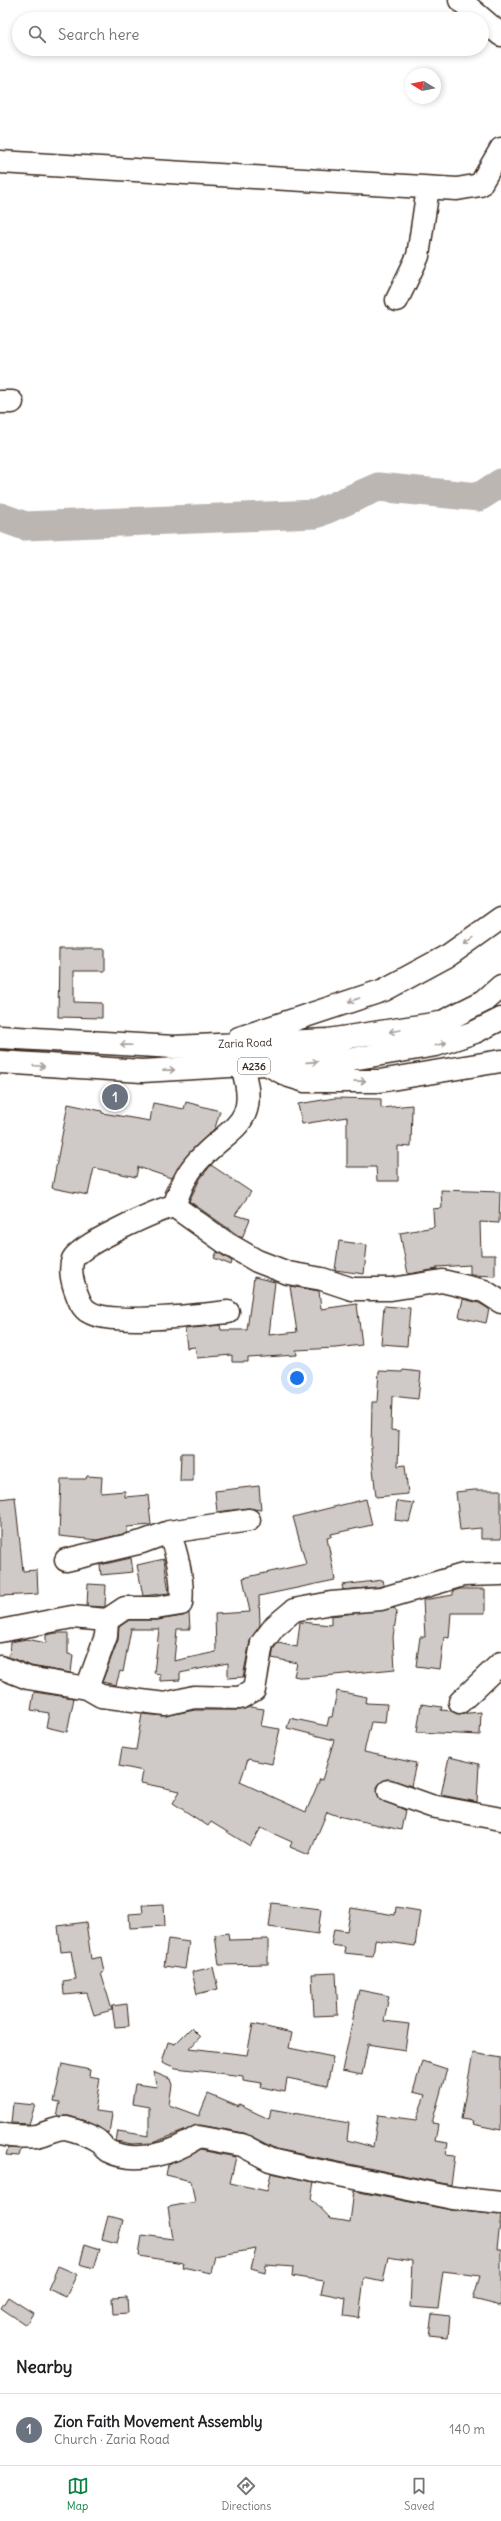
<!DOCTYPE html>
<html lang="en">
<head>
<meta charset="utf-8">
<style>
	:root { --surface:#fff; --page:#f6f6f6; --text:#202124; --muted:#757577; --line:#e0e0e0; --accent:#0b8043 }
	body { margin:0; font-family:Delius,sans-serif; background:var(--page); color:var(--text) }
	.compass { position:absolute; left:405px; top:68px; width:36px; height:36px; border-radius:50%; background:var(--surface); box-shadow:0 2px 6px #0003; rotate:280deg }
	.you { position:absolute; left:297px; top:1378px; width:14px; height:14px; margin:-10px; border:3px solid #fff; border-radius:50%; background:#1a73e8; box-shadow:0 0 0 6px #1a73e833 }
	.badge { display:grid; place-items:center; width:26px; height:26px; border-radius:50%; background:var(--accent); color:#fff; font-size:13px; font-weight:700 }
	.pin { position:absolute; translate:-50% -50%; border:2px solid #fff; box-shadow:0 1px 4px #0006 }
	.list { margin:0; padding:0; list-style:none }
	h2 { display:flex; justify-content:space-between; align-items:center; height:52px; margin:0; padding:0 16px; font-size:17px }
	h2 small { font-size:13px; font-weight:400; color:var(--muted) }
	.list li { display:grid; grid-template-columns:26px 1fr auto; gap:12px; align-items:center; box-sizing:border-box; height:72px; padding:0 16px; border-top:1px solid var(--line) }
	.list b { display:block; font-size:15px; white-space:nowrap }
	.list p { margin:0; font-size:13px; white-space:nowrap; color:var(--muted) }
	.list em { font-size:13px; font-style:normal; color:var(--muted) }
	.icon { flex:none; width:22px; height:22px; fill:none; stroke:currentColor; stroke-width:2; stroke-linecap:round; stroke-linejoin:round }
	.map { position:relative; flex:none; width:501px; height:2341px; overflow:hidden }
	.search { position:absolute; background:var(--surface); box-shadow:0 2px 6px #0003; left:12px; right:12px; top:12px; height:44px; display:flex; align-items:center; gap:10px; box-sizing:border-box; padding:0 14px; border-radius:22px; color:var(--muted); font-size:15px }
	.sheet { height:124px; background:var(--surface) }
	nav { display:flex; justify-content:space-around; align-items:center; box-sizing:border-box; height:56px; border-top:1px solid var(--line); background:var(--surface); font-size:11px; color:var(--muted) }
	nav a { display:grid; justify-items:center; gap:2px }
	nav .on { color:var(--accent) }
	.map>svg:first-child { display:block }
	.lines { fill:none; stroke-linecap:round; stroke-linejoin:round }
	.river { stroke:#bcb6b3; stroke-width:29 }
	.building { fill:#cfcac7; stroke:#3b2a1e }
	.minor-casing { stroke:#3b2a1e; stroke-width:25 }
	.highway-casing { stroke:#3b2a1e; stroke-width:25 }
	.minor { stroke:#fff; stroke-width:22 }
	.highway { stroke:#fff; stroke-width:22 }
	.oneway { stroke:#a79f9a }
	.labels { text-anchor:middle; dominant-baseline:central; stroke-width:4; stroke-linejoin:round; paint-order:stroke }
	.shield { fill:#fff; stroke:#766a62; stroke-width:1 }
	.shield-label { font-size:10px; font-weight:bold; fill:#3b2a1e }
	.street-label { font-size:11px; fill:#3b2a1e; stroke:#fff }
</style>
</head>
<body>
<div class="map">
<svg width="501" height="2341" viewBox="0 0 501 2341">
	<rect width="100%" height="100%" fill="#fff"/>
	<filter id="ink" filterUnits="userSpaceOnUse"><feTurbulence type="fractalNoise" baseFrequency=".025" numOctaves="2"/><feDisplacementMap in="SourceGraphic" scale="8" xChannelSelector="R" yChannelSelector="G"/><feConvolveMatrix kernelMatrix="1 2 1 2 8 2 1 2 1" color-interpolation-filters="sRGB"/></filter>
	<g filter="url(#ink)">
		<g class="lines">
			<path class="river" d="M0 517 25 526 316 514 378 487 479 497 501 483"/>
		</g>
		<path class="building" d="M59 949H105V971H74V1002L102 1003V1018L58 1017Z
			M335 1098 381 1099V1108L412 1105 411 1147 398 1146V1181H377L376 1167H347V1117L302 1124 298 1104Z
			M186 1102 220 1111 215 1128 183 1160 165 1193 164 1192 171 1178 138 1167 136 1177 94 1168 88 1195 52 1188 68 1104 102 1111V1113L150 1121 153 1103 184 1109Z
			M211 1165 251 1192 235 1215 250 1219 242 1238 189 1201 200 1179Z
			M441 1190 500 1192 499 1223 480 1222 481 1255H495V1276L470 1275V1265L437 1267V1269L408 1274 400 1233 434 1227 433 1209 442 1208Z
			M339 1241 367 1245 364 1274 335 1270Z
			M217 1252 232 1261 231 1265 214 1258Z
			M254 1277 275 1282 269 1335 297 1332 290 1286 319 1291 321 1309 357 1304 362 1345 336 1348 296 1350 297 1355 248 1358V1362H232V1355L197 1358 195 1347 187 1348 185 1329 220 1325 221 1330H247Z
			M463 1299 479 1303 489 1309 486 1323 459 1317Z
			M384 1306 410 1308 407 1346 381 1344Z
			M403 1370 421 1372 418 1399 392 1396 391 1430 399 1431 398 1466 405 1465 408 1494 376 1497 371 1449 372 1402H377L379 1371 402 1372Z
			M181 1453H193V1481H180Z
			M87 1476 102 1477 101 1493 125 1491V1497L148 1495 151 1525 127 1527V1533L97 1540 59 1536 61 1479H86Z
			M259 1486 261 1510 247 1508 217 1512 215 1491Z
			M474 1490H501V1539H481V1528L460 1530 456 1492Z
			M15 1497 23 1571 37 1570 38 1594 0 1596V1499Z
			M366 1499 372 1525 331 1534 332 1536 327 1537 335 1580 259 1596 260 1625 250 1641 243 1677 228 1678V1663L180 1673V1680L160 1681V1674L154 1673 159 1629H131L123 1672 120 1671 116 1685 102 1682 118 1640 119 1627 129 1620H158L183 1616 189 1613 190 1629H177L174 1661 216 1652 215 1614 250 1612 243 1578 306 1564 293 1517Z
			M397 1501 414 1503 409 1522 395 1520Z
			M131 1558 133 1572 101 1575 100 1565Z
			M164 1559 169 1593 143 1596 137 1565Z
			M383 1580 384 1585 379 1587 343 1590 342 1585Z
			M88 1584 106 1585 105 1607 87 1606Z
			M460 1589H485V1613H451L449 1638 444 1637 440 1669 416 1666 420 1637H425L423 1600 453 1595V1591Z
			M394 1608 397 1611 393 1637 395 1669 304 1678 294 1676 297 1663 272 1658 274 1648 278 1643 297 1647 300 1622 331 1625V1616Z
			M56 1633H68V1654L73 1655 71 1673 31 1666 9 1657 10 1642 27 1639 46 1643V1635Z
			M337 1691 367 1697 366 1703 387 1704 385 1723 371 1722 364 1752 416 1763 411 1786 387 1779 381 1782 377 1787 380 1799 405 1810 401 1830 338 1816 327 1812 309 1855 290 1847 292 1842 261 1828 250 1846 211 1822 208 1826 173 1803 180 1791 141 1783 143 1771 119 1766 122 1748 136 1750 142 1714 164 1716 195 1710H240L250 1707 264 1709 261 1726 280 1729 272 1764 248 1759 240 1782 306 1812 320 1779 322 1780 334 1740 287 1728 290 1718 327 1726 329 1717H332Z
			M34 1692 74 1698 67 1732 46 1727 49 1713 31 1710Z
			M421 1704 442 1707 441 1710 451 1711 457 1714 481 1712 480 1735 417 1732Z
			M449 1757 479 1764 477 1802 441 1795Z
			M272 1903 321 1909 318 1934 269 1927Z
			M164 1904 165 1926 130 1928 129 1914 143 1913 142 1905Z
			M396 1907 420 1911 415 1946 375 1940 373 1956 344 1953 345 1947 331 1945 334 1929 347 1931 351 1908 395 1915Z
			M86 1922 91 1959 101 1957 104 1972 101 1973 112 2010 94 2015 87 1993 64 1995 63 1981 76 1979 71 1951 61 1952 58 1926Z
			M228 1933 229 1940 268 1939V1964L219 1965 215 1935Z
			M168 1939 189 1942 185 1969 164 1966Z
			M213 1967 218 1989 197 1994 192 1972Z
			M336 1973 338 2015 314 2016 312 1974Z
			M359 1990 389 1996 384 2021 409 2024 405 2050 368 2044 362 2075 342 2071Z
			M127 2004 129 2026 115 2027 112 2006Z
			M253 2024 292 2033 289 2048 333 2057 327 2086 287 2078 285 2092 261 2087 262 2083 243 2080V2076L176 2068 162 2062 168 2042 175 2044 191 2028 200 2037 190 2048 247 2055Z
			M473 2053 501 2058V2130L472 2124 473 2121 461 2119Z
			M422 2061 447 2069 432 2123 438 2124 435 2141 448 2143 446 2154 455 2155 451 2185 276 2149 244 2133 200 2125 152 2143 132 2144 116 2141 118 2131 149 2136V2107L132 2104 135 2084 157 2087 153 2072 170 2079 172 2085 169 2105 199 2116 208 2094 239 2107V2105L269 2119 271 2109 349 2123 347 2140 373 2147 378 2115 416 2120 425 2095 413 2092Z
			M62 2064 90 2070 89 2076 100 2078 95 2111 112 2113 109 2134 85 2121 69 2116H57L60 2103 54 2102Z
			M13 2103 35 2105 29 2124 11 2123Z
			M8 2148 21 2149 19 2156 6 2155Z
			M200 2150 236 2157 230 2183 267 2191 271 2173 314 2182 311 2198 331 2219 350 2222 354 2191 451 2210 501 2215 497 2249H501V2306L473 2299 480 2276 443 2271 438 2309 410 2307 412 2261 388 2257 383 2282 364 2278 359 2318 344 2316 346 2298 321 2293 324 2281 292 2276 293 2267 266 2265 265 2272 251 2268 256 2249 215 2256 211 2273 182 2267 183 2263 139 2256 142 2235 173 2239 168 2207 195 2202 191 2181 166 2175 168 2165Z
			M108 2216 123 2220 117 2243 102 2239Z
			M85 2244 100 2249 94 2268 80 2264Z
			M58 2266 77 2274 66 2297 48 2289Z
			M8 2297 33 2313 26 2325 1 2308Z
			M127 2297 128 2313 113 2314 112 2298Z
			M432 2314 450 2316 448 2337 429 2335Z"/>
		<g class="lines">
			<defs>
				<path id="minor" d="M460 0 501 35
					M0 162 457 189 480 185 501 149
					M397 300 418 256 428 188
					M0 402H12
					M174 1206 226 1243 257 1261 288 1273 322 1279 352 1289H391L442 1281 484 1291 501 1302
					M228 1312C199 1315 111 1326 89 1312 81 1308 78 1297 75 1289 72 1280 69 1269 73 1259 79 1245 157 1210 174 1206 180 1190 185 1175 197 1162 230 1125 261 1126 242 1067
					M169 1532 249 1520
					M66 1560 142 1542 169 1532C177 1554 184 1580 181 1604L156 1608H125L107 1620 106 1636 87 1688
					M0 1631 72 1617 107 1620
					M0 1667 28 1678 87 1688 101 1696 165 1704 194 1697 240 1698 254 1690 262 1643 275 1626 294 1610 331 1603 381 1599 463 1575 501 1574
					M460 1702 501 1663
					M389 1791 431 1806 501 1819
					M0 2134C12 2137 24 2137 36 2136 45 2134 57 2127 66 2128 74 2130 87 2134 95 2139 100 2141 103 2148 108 2151 136 2165 174 2153 198 2137L242 2145 270 2160 305 2168 453 2198 501 2203"/>
				<path id="highway" d="M0 1037 174 1047 328 1040 440 1023 484 1001 501 986
					M239 1038 384 990 449 955 501 918
					M0 1062 142 1071 352 1059 436 1045 475 1032 501 1019
					M270 1066 289 1076 305 1081H379L501 1061"/>
			</defs>
			<use href="#minor" class="minor-casing"/>
			<use href="#highway" class="highway-casing"/>
			<use href="#minor" class="minor"/>
			<use href="#highway" class="highway"/>
		</g>
		<defs><path id="oneway-shaft" d="M-6 0H5M1.5-3L5.5 0L1.5 3" fill="none" stroke-width="1.6" stroke-linecap="round" stroke-linejoin="round"/></defs>
		<g class="oneway">
			<use href="#oneway-shaft" transform="translate(469 941) rotate(144)"/>
			<use href="#oneway-shaft" transform="translate(354 1000) rotate(161)"/>
			<use href="#oneway-shaft" transform="translate(395 1031) rotate(171)"/>
			<use href="#oneway-shaft" transform="translate(441 1044) rotate(-16)"/>
			<use href="#oneway-shaft" transform="translate(126 1045) rotate(-178)"/>
			<use href="#oneway-shaft" transform="translate(312 1062) rotate(-4)"/>
			<use href="#oneway-shaft" transform="translate(39 1066) rotate(5)"/>
			<use href="#oneway-shaft" transform="translate(169 1070) rotate(-2)"/>
			<use href="#oneway-shaft" transform="translate(360 1081) rotate(-1)"/>
		</g>
	</g>
	<g class="labels">
		<rect class="shield" x="238" y="1058" width="32" height="16" rx="3"/>
		<g class="shield-label">
			<text x="254" y="1066">A236</text>
		</g>
		<g class="street-label">
			<text transform="translate(245 1043) rotate(-2)">Zaria Road</text>
		</g>
	</g>
</svg>
<svg class="compass" viewBox="-18 -18 36 36"><path d="M0-13l5 13h-10z" fill="#e53935"/><path d="M0 13l5-13h-10z" fill="#757577"/></svg>
<div class="you"></div>
<div class="pin badge" style="left:115px;top:1097px;background:#6b7280">1</div>
<div class="search"><svg class="icon" aria-label="search" viewBox="0 0 24 24"><circle cx="10" cy="10" r="6"/><path d="M15 15l6 6"/></svg>Search here</div>
</div>
<section class="sheet">
<h2>Nearby<small></small></h2>
<ul class="list">
<li><span class="badge" style="background:#6b7280">1</span><div><b>Zion Faith Movement Assembly</b><p>Church · Zaria Road</p></div><em>140 m</em></li>
</ul>
</section>
<nav>
<a class="on"><svg class="icon" aria-label="map" viewBox="0 0 24 24"><path d="M3 6l6-2 6 2 6-2v14l-6 2-6-2-6 2zM9 4v14M15 6v14"/></svg>Map</a>
<a><svg class="icon" aria-label="directions" viewBox="0 0 24 24"><path d="M12 3l9 9-9 9-9-9zM9 14v-3h6M13 9l2 2-2 2"/></svg>Directions</a>
<a><svg class="icon" aria-label="saved" viewBox="0 0 24 24"><path d="M7 4h10v16l-5-4-5 4z"/></svg>Saved</a>
</nav>
</body>
</html>
